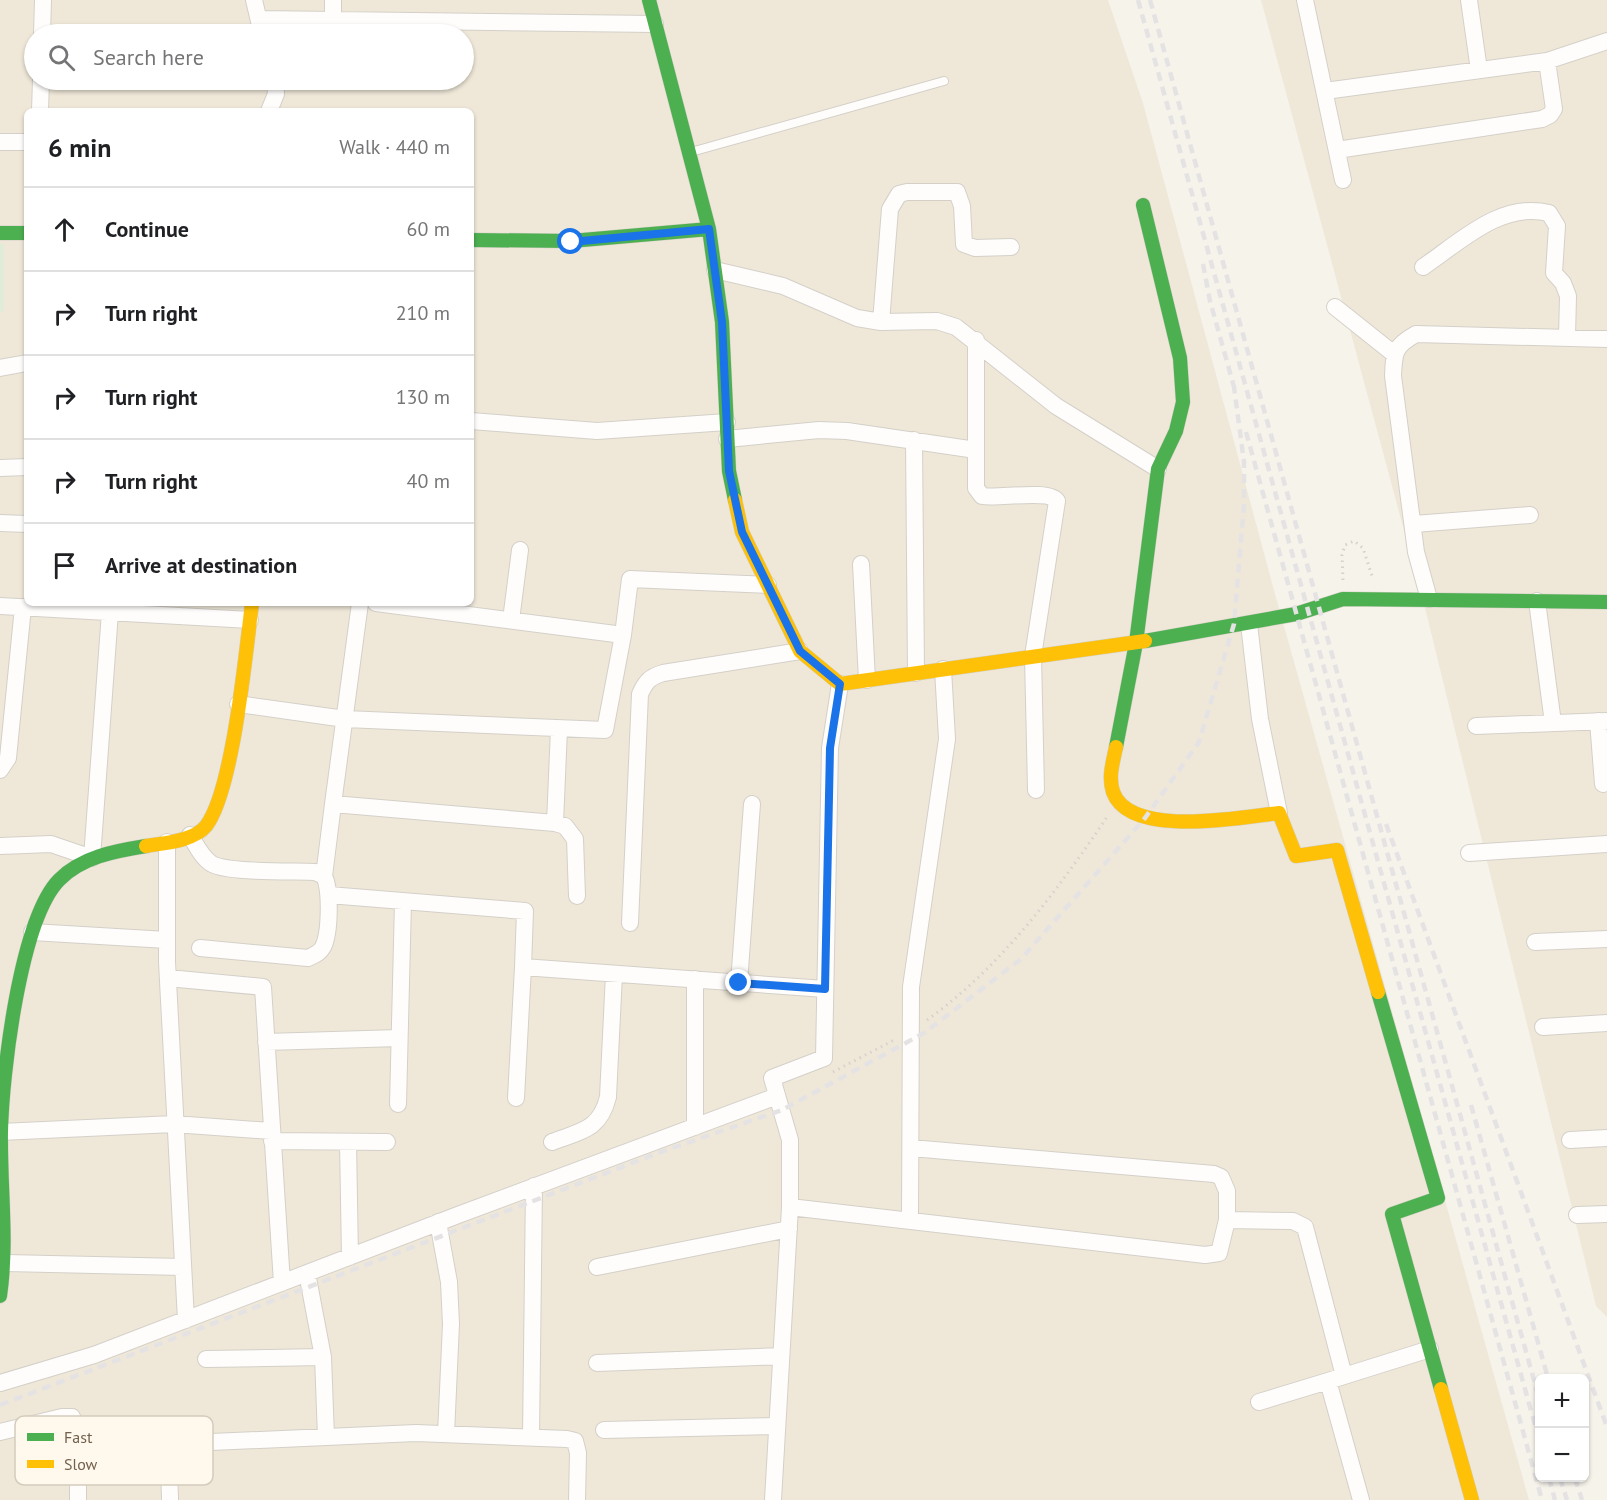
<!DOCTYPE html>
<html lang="en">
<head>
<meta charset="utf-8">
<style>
	:root { --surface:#fff; --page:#f6f6f6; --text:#202124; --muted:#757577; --line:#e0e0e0 }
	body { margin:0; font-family:"PT Sans",sans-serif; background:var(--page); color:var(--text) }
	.controls { position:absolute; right:18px; bottom:18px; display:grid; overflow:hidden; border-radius:9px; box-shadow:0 2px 4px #0004 }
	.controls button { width:54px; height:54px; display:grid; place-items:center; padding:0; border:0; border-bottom:2px solid var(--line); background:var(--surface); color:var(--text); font:30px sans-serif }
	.stop { position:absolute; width:18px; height:18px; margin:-14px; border:4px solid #1a73e8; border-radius:50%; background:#fff }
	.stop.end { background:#1a73e8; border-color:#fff; box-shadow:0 2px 6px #0008 }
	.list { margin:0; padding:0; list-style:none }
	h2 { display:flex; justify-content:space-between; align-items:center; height:78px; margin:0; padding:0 24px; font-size:26px }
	h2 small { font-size:20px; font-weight:400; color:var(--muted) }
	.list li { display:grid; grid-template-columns:39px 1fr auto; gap:18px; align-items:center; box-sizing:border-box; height:84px; padding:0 24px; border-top:2px solid var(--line) }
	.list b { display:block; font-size:22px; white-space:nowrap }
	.list em { font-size:20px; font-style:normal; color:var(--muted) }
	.icon { flex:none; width:33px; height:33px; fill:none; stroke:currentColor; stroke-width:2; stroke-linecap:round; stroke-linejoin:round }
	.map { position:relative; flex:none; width:1607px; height:1500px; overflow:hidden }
	.search { position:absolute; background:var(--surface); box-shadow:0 2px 4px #0004; left:24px; top:24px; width:450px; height:66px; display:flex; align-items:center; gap:15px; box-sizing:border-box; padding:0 21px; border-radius:33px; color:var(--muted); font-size:22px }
	.panel { position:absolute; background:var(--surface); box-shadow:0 2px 4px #0004; left:24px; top:108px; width:450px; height:498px; border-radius:9px }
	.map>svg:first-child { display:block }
	.residential { fill:#efe8d9; fill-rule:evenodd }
	.green { fill:#e0ecd7 }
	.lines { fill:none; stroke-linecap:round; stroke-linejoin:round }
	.lane-casing { stroke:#d4d0c8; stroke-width:10 }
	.street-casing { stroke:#d4d0c8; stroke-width:18 }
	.fast-casing { stroke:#d4cfc6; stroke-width:15 }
	.slow-casing { stroke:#d4cfc6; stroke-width:15 }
	.path { stroke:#d7d1cb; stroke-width:3; stroke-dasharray:1.5 4.5; stroke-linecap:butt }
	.lane { stroke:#fefdfc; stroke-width:8 }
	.street { stroke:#fefdfc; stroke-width:16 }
	.fast { stroke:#4caf50; stroke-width:14 }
	.slow { stroke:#ffc107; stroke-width:14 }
	.rail { stroke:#e5e2e4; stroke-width:4.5; stroke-dasharray:9 6; stroke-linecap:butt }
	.route { stroke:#1a73e8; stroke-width:8 }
	.key { fill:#fef9ec; stroke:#d4cbbc; stroke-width:1.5 }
	.key-label { font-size:16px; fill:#725f4d }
</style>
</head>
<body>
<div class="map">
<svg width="1607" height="1500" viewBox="0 0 1607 1500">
	<rect width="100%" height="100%" fill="#f6f3eb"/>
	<path class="residential" d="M0 0H1108L1143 103 1275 594 1529 1500H0ZM34 34H464V80H34ZM27 111H471V603H27Z
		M1261 0H1607V1317L1596 1306 1426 612Z"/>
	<path class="green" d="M0 244H4V311L0 312Z"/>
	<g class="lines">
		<defs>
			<path id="lane" d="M691 152 944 81"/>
			<path id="street" d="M254 0 262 34
				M333 0V20
				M1305 0 1343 180
				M1469 0 1479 70
				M259 19 655 24
				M42 34 43 0
				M1325 91 1547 61 1607 41
				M40 111 41 80
				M269 111 276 94 275 80
				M0 142H27
				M1337 150 1542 119 1550 115 1554 109 1547 61
				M1423 267C1460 242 1501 201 1549 213L1557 226 1554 273 1563 283 1568 296 1567 337
				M715 270 783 286 857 318 881 322 937 321 956 327 1056 406 1158 469
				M1335 307 1394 354
				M881 322 890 209 899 194 907 192H957L962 206 964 244 975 248 1011 247
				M976 340V488L982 496C998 499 1049 489 1057 501L1033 656 1036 790
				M0 368 27 363
				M471 421 597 431 727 422
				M727 439 819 430 847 431 976 450
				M914 440 916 673
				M0 468 27 467
				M0 523 27 524
				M1414 524 1530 515
				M861 564 867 680
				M1429 599 1416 552 1393 376C1394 353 1394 346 1416 334L1607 339
				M1537 601 1553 723
				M360 603 333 804 555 823 559 729
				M376 603 623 635 630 579 768 585
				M0 606 250 620
				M511 620 520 550
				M1249 624 1260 719 1279 813
				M238 704 345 719 605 730 623 635
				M1598 721 1603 784
				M1476 726 1607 721
				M0 770 8 758 23 607
				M555 823 565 826 575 839 577 896
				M190 835C196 845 202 858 212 864 228 873 293 871 315 872L324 876C331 890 330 933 323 947 320 953 314 955 308 958L200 948
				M167 842V962L186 1320
				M0 846 51 844 92 858 110 612
				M1469 853 1607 844
				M324 876 333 804
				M329 895 525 911 523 967 825 989
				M630 923 640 694C646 681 650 677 663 673L800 651
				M32 932 167 940
				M1535 942 1607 939
				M168 978 263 987 282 1283
				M695 979V1127
				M739 983 752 804
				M1543 1027 1607 1023
				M266 1042 399 1038
				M516 1098 523 967
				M398 1104 403 902
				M0 1132 174 1124 271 1131
				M1570 1140 1607 1138
				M272 1141 387 1142
				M348 1142 350 1257
				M552 1142C581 1131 600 1130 608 1097L614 974
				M911 1148 1214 1174 1221 1177 1227 1191V1220L1293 1221 1305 1227 1344 1376
				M790 1207 1205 1255 1219 1253 1227 1220
				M1577 1215 1607 1214
				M910 1219 911 987 947 739 943 669
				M438 1222 449 1282 451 1324 446 1434
				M6 1263 183 1267
				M597 1267 789 1229
				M307 1273 323 1357 326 1437
				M206 1359 323 1357
				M597 1363 781 1356
				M0 1383 94 1355 458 1215 777 1096
				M1259 1402 1328 1381
				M604 1430 777 1426
				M0 1432 62 1417H72L78 1430V1500
				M531 1437 534 1186
				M126 1456 171 1455
				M170 1500C170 1477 164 1452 189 1443L416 1433 567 1439 575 1441 578 1453 577 1500
				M773 1500 790 1207V1140L772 1078 824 1058 830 748 840 684
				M1361 1500 1328 1381 1430 1349"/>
			<path id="fast" d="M649 0 709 229 722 322 729 471 735 500
				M0 233H27
				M471 240 571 241 709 229
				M1145 641 1296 614 1343 599 1607 602
				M1116 747 1136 643 1158 469 1176 431 1183 402 1180 358 1143 205
				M1378 992 1438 1198 1392 1214 1441 1389
				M0 1296C8 1241 0 1187 1 1132 2 1075 20 920 59 880 81 857 115 851 146 846"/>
			<path id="slow" d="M735 500 742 532 800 651 840 684 1145 641
				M1116 747C1113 762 1108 777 1113 792 1130 839 1243 817 1279 813L1296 856 1337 850 1378 992
				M146 846C164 843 194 841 206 826 233 791 246 651 252 603
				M1441 1389 1472 1500"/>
		</defs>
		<use href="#lane" class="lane-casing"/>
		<use href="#street" class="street-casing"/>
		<use href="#fast" class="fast-casing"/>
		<use href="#slow" class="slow-casing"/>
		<path class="path" d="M1343 580 1342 555 1345 545 1354 541 1363 548 1373 579
			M927 1020C1001 967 1057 891 1107 817
			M833 1072 896 1039"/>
		<use href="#lane" class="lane"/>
		<use href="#street" class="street"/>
		<use href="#fast" class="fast"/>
		<use href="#slow" class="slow"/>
		<path class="rail" d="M1138 0 1540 1443
			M1150 0 1540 1402
			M1203 264 1210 301 1236 394
			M1246 432 1542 1500
			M1386 824 1607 1427
			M1471 1105 1548 1378
			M0 1405 661 1152 782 1110 924 1033 1021 959 1145 818 1199 742 1234 624 1244 505V462L1234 387
			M1549 1478 1555 1500
			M1560 1478 1567 1500
			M1575 1478 1582 1500"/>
	</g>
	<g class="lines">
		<path class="route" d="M571 242 709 229 722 322 729 471 742 532 800 651 840 684 830 748 825 989 739 983"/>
	</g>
	<rect x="15" y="1416" width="198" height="69" rx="9" class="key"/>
	<rect x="27" y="1433" width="27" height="8" fill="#4caf50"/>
	<rect x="27" y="1460" width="27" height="8" fill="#ffc107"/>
	<g class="key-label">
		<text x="64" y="1443">Fast</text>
		<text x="64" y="1470">Slow</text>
	</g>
</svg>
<div class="controls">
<button>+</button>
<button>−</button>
</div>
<div class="stop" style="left:571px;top:242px"></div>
<div class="stop end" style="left:739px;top:983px"></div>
<div class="search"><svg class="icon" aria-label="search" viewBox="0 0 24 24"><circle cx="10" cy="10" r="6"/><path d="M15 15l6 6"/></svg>Search here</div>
<section class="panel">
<h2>6 min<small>Walk · 440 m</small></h2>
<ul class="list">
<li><svg class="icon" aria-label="ahead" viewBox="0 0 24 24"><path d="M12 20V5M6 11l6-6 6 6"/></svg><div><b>Continue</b></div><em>60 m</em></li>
<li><svg class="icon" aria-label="right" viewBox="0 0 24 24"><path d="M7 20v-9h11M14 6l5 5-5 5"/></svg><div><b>Turn right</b></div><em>210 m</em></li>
<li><svg class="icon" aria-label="right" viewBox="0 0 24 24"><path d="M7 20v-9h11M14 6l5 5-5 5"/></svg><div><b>Turn right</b></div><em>130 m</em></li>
<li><svg class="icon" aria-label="right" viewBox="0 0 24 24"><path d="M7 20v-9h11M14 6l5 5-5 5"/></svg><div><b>Turn right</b></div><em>40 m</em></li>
<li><svg class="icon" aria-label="arrive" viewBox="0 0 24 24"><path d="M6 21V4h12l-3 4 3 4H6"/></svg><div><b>Arrive at destination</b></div></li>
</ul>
</section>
</div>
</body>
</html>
